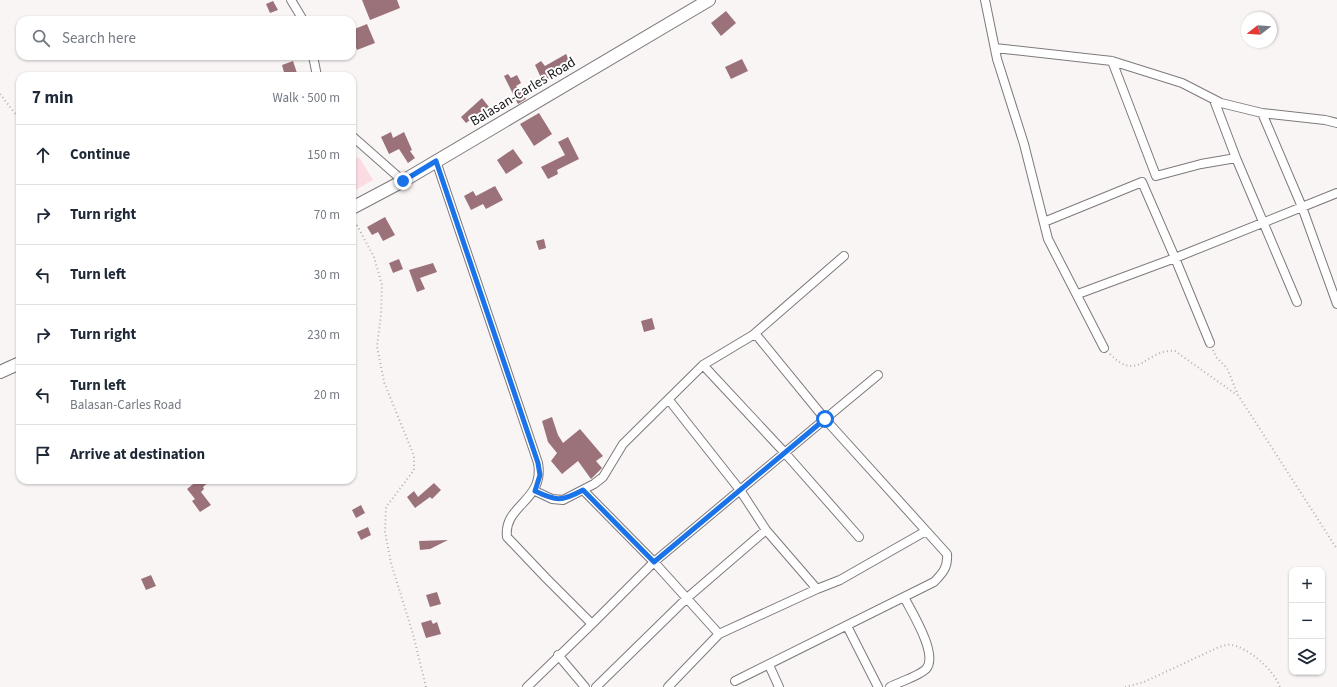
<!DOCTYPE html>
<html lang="en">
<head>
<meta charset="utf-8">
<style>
	:root { --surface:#fff; --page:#f6f6f7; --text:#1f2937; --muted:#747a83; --line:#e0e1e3 }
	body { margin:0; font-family:"Source Sans 3",sans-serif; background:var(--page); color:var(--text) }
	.controls { position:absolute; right:12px; bottom:12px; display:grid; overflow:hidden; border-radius:8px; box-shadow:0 1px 3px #0004 }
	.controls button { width:36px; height:36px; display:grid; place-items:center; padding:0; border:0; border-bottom:1px solid var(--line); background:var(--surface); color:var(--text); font:20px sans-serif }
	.compass { position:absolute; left:1241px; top:12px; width:36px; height:36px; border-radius:50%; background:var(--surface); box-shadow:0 1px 3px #0004; rotate:253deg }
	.stop { position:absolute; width:12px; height:12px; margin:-9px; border:3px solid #1a73e8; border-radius:50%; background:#fff }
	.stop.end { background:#1a73e8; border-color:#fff; box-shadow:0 1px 4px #0008 }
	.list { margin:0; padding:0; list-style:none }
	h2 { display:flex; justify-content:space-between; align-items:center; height:52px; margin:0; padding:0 16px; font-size:17px }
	h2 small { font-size:13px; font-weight:400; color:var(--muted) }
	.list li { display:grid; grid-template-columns:26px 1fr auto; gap:12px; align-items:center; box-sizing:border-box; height:60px; padding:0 16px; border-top:1px solid var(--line) }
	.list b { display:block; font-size:15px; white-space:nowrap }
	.list p { margin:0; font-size:13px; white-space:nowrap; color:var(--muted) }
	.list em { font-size:13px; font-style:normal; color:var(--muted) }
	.icon { flex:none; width:22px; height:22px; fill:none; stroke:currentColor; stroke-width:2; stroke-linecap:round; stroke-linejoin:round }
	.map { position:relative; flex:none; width:1337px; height:687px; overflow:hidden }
	.search { position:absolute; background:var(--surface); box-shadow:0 1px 3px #0004; left:16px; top:16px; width:340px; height:44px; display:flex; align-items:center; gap:10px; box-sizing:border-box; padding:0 14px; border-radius:12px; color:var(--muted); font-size:15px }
	.panel { position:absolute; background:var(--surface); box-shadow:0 1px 3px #0004; left:16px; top:72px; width:340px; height:412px; border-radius:12px }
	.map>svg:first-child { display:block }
	.green { fill:#fbdce2 }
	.building { fill:#9b727a }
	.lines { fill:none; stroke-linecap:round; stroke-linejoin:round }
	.minor-casing { stroke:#7e797a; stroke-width:10 }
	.secondary-casing { stroke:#7e797a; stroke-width:14 }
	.path { stroke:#b4b0b0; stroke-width:2; stroke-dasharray:1 3; stroke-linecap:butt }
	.minor { stroke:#fff; stroke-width:8 }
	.secondary { stroke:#fff; stroke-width:12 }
	.route { stroke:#1a73e8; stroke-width:5 }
	.labels { text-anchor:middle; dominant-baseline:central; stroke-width:4; stroke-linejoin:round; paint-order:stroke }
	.street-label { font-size:14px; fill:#1a1818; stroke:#fff }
</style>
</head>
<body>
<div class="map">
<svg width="1337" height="687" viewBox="0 0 1337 687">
	<rect width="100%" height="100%" fill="#faf5f5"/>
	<path class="green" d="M359 157 373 180 352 192V161Z"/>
	<path class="building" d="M362 0H397L400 8 370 20Z
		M273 1 278 10 270 13 266 4Z
		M726 11 736 23 721 36 711 23Z
		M367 24 375 43 357 50 352 38V30Z
		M566 54 572 64 543 82 535 65 541 61 545 66Z
		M742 59 748 71 731 79 725 67Z
		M293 61 298 76H285L282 65Z
		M508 74 511 78 517 75 521 83 516 86 526 99 518 104 504 76Z
		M482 98 489 107 466 123 461 117Z
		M539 113 552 134 534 146 520 124Z
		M391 132 393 138 404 132 412 150 410 151 415 158 408 163 399 149 389 154 381 137Z
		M568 137 579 159 557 170 558 174 548 179 541 167 565 155 558 142Z
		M513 149 523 163 506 174 497 160Z
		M495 186 503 200 486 209 483 204 471 210 464 196 473 191 476 196Z
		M385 217 395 235 383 241 378 232 372 235 367 227Z
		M544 239 546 248 539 250 536 241Z
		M399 259 403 269 393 273 389 263Z
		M433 263 437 272 420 278 425 289 417 292 409 270Z
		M652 318 655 329 644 332 641 321Z
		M552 417 558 435 563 443 580 429 603 456 596 461 602 468 591 479 578 461 562 474 551 461 557 453 548 442 542 421Z
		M198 480H211L203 487 204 489 201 492 211 505 200 512 192 501 195 499 187 489Z
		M434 483 441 490 432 499 430 497 415 508 407 497 414 491 418 497Z
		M361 505 365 513 356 518 352 510Z
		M368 527 371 535 361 540 357 532Z
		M448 540 430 549 420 550 419 541Z
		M151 575 156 586 146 590 141 579Z
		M437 592 441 604 430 607 426 595Z
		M431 620 433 624 437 622 441 634 426 638 421 623Z"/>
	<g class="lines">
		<defs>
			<path id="minor" d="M291 0 303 20
				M985 0 997 59 1024 144 1048 239 1104 348
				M995 48 1112 61 1182 83 1221 103 1262 113 1325 120 1337 123
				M313 56 317 76
				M1112 61 1156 176 1201 164 1236 158 1214 100
				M1262 113 1302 207 1337 304
				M352 136 403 181
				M1236 158 1297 302
				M436 161 538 463C545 501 503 505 507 537L546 578 592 624 527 687
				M1044 222 1142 182 1175 258 1337 193
				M1078 294 1175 258 1210 343
				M753 335 844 256
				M703 365 785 453 859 537
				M669 400 740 490 766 530 817 589 840 580 926 531
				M535 491 552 499 563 500 594 484 603 477 623 444 703 365 753 335 758 337 825 419 654 562 583 490
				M592 624 654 562 719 634 668 687
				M847 626 878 687
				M719 634 817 589
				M558 655 585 687
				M769 665 779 687
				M735 681 934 582C943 573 948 567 947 554L825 419 878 375
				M596 687 687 598 766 530
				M890 687C899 682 919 676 926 669 939 655 911 611 904 597"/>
			<path id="secondary" d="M352 208 403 181 709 0
				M0 372 20 363"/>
		</defs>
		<use href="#minor" class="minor-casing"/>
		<use href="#secondary" class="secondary-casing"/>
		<path class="path" d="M0 94 20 120
			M353 218 374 257 382 285 381 315 377 346 384 382 414 456V470L386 507 385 532 391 563 413 634 426 687
			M1213 350 1216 357 1227 368 1238 395 1337 549
			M1110 354C1139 384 1146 348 1175 351L1237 395
			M1125 687 1144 682 1219 647C1223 646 1227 644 1231 645 1248 647 1275 671 1280 687"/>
		<use href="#minor" class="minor"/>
		<use href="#secondary" class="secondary"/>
	</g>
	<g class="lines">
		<path class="route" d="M403 181 436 161 538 463 540 475 535 491C556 501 561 502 583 490L654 562 825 419"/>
	</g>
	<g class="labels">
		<g class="street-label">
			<text transform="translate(523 92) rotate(-31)">Balasan-Carles Road</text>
		</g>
	</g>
</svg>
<div class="controls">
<button>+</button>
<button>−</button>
<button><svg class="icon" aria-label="layers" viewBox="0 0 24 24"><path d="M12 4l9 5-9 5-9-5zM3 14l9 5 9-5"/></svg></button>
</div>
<svg class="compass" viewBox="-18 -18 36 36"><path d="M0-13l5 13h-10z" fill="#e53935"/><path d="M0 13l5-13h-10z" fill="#747a83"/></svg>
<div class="stop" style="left:825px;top:419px"></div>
<div class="stop end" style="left:403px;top:181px"></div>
<div class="search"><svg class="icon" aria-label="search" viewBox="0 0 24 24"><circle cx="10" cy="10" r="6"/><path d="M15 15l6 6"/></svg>Search here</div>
<section class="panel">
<h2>7 min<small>Walk · 500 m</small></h2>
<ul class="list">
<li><svg class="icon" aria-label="ahead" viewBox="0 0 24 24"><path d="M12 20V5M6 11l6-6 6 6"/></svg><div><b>Continue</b></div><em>150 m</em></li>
<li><svg class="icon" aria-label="right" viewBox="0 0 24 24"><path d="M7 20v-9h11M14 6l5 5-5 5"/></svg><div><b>Turn right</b></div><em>70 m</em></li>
<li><svg class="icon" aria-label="left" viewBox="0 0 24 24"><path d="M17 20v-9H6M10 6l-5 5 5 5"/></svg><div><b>Turn left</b></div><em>30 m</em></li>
<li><svg class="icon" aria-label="right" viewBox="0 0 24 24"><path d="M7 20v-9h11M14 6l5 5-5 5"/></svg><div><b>Turn right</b></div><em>230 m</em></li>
<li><svg class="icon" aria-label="left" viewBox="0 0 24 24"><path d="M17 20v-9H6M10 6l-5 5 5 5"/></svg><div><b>Turn left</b><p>Balasan-Carles Road</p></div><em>20 m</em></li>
<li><svg class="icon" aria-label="arrive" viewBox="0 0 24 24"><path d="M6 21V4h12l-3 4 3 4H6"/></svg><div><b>Arrive at destination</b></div></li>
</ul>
</section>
</div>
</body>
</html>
